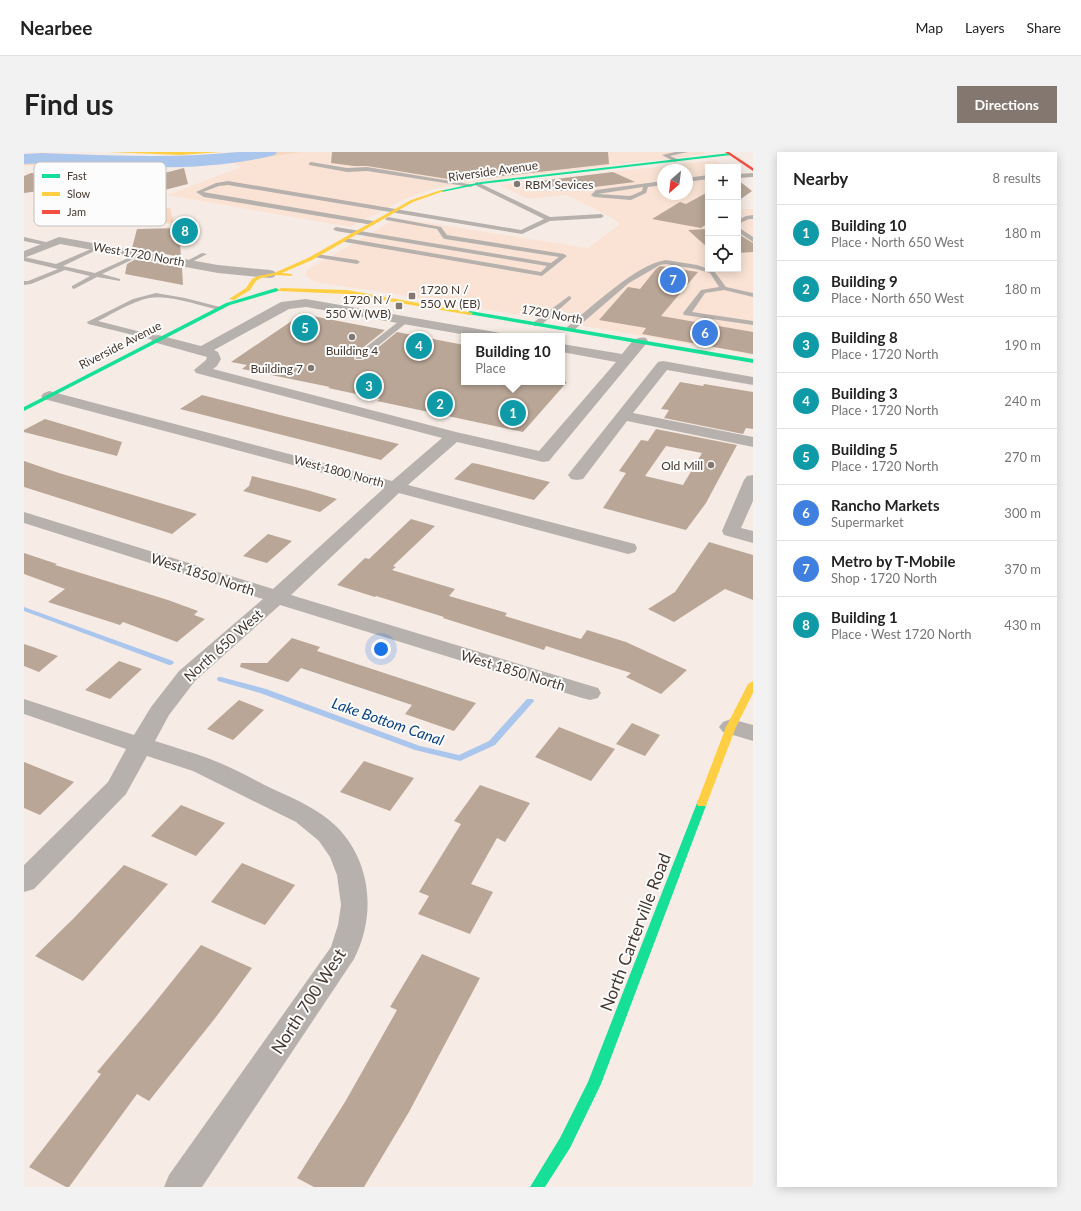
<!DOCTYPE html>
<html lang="en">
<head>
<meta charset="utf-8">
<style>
	:root { --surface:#fff; --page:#f2f2f2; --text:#222; --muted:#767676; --line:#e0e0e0; --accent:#83776f }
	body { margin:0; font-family:Lato,sans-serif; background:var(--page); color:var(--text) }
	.controls { position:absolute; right:12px; top:12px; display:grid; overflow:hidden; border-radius:0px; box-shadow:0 2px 10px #0003 }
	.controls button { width:36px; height:36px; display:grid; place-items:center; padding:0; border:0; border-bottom:1px solid var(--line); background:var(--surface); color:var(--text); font:20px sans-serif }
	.compass { position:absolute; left:633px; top:12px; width:36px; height:36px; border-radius:50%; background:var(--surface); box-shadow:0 2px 10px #0003; rotate:208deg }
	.you { position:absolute; left:357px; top:497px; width:14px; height:14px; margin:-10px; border:3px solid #fff; border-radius:50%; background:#1a73e8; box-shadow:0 0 0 6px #1a73e833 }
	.badge { display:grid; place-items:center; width:26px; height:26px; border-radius:50%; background:var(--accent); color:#fff; font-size:13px; font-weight:700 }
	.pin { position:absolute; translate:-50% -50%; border:2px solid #fff; box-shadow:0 1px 4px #0006 }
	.popup { position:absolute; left:437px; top:181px; width:104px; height:52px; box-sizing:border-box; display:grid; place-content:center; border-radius:0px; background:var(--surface); filter:drop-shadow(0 1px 3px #0005); font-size:13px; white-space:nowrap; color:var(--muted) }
	.popup b { font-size:15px; color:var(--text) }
	.popup::after { content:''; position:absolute; left:50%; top:100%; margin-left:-8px; border:8px solid transparent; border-top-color:var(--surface) }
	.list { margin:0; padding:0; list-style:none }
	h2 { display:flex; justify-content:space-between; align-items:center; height:52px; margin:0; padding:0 16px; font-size:17px }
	h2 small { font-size:13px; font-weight:400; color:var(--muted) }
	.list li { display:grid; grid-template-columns:26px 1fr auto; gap:12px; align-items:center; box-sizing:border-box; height:56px; padding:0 16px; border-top:1px solid var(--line) }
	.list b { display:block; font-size:15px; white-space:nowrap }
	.list p { margin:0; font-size:13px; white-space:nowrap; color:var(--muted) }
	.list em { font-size:13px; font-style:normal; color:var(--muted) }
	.icon { flex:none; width:22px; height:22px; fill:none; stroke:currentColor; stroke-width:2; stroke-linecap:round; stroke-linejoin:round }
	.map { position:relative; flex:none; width:729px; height:1035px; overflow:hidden; border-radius:0px }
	header { display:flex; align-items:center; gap:24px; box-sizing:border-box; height:56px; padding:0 20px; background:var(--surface); border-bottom:1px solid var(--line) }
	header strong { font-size:19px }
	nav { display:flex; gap:22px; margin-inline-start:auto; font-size:14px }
	.intro { display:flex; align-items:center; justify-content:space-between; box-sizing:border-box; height:96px; padding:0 24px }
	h1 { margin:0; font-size:28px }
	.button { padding:10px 18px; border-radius:0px; background:var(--accent); color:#fff; font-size:14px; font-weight:700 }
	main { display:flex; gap:24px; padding:0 24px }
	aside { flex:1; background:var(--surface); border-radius:0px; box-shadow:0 2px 10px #0003 }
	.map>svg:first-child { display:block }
	.built { fill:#fae3d4; fill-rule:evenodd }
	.green { fill:#f7d7c0 }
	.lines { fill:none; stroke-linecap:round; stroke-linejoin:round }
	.stream { fill:#abc6ed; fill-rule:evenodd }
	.river { fill:#abc6ed; fill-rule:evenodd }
	.building { fill:#b9a696; fill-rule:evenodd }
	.lane { fill:#b7b1ad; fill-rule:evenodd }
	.street { fill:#b7b1ad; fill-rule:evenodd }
	.fast { fill:#16e098; fill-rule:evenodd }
	.slow { fill:#ffcf43; fill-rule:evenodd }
	.jam { fill:#f24e42; fill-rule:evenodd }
	.poi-dot { fill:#83776f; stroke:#fcfcfc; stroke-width:1.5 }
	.labels { text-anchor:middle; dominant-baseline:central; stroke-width:4; stroke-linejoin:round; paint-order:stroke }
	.far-street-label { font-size:12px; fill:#45382f; stroke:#fcfcfc }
	.far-poi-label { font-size:12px; fill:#45382f; stroke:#fcfcfc; text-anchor:end }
	.street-label { font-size:14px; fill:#45382f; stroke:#fcfcfc }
	.water-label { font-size:15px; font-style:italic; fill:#0a4282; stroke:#fcfcfc }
	.near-street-label { font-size:17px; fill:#45382f; stroke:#fcfcfc }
	.key { fill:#fcfcfc; stroke:#c5c1be; stroke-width:1 }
	.key-label { font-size:11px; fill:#45382f }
</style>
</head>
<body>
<header>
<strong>Nearbee</strong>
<nav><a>Map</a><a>Layers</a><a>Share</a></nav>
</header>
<div class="intro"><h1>Find us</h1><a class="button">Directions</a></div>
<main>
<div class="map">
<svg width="729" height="1035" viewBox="0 0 729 1035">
	<rect width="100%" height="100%" fill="#f7ece5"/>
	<path class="built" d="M278 0H679L682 2 447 30 409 37 383 46 326 75 143 43 217 15 208 10Z
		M683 9H692L702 15H684V117H714V57H729V203L384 144 296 131 285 127 281 122 284 117 373 66 564 96 596 72 588 66 543 43 504 47 476 33ZM639 18H663V42H639Z"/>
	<path class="green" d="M219 0H278L208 10 126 14 0 13V2L167 5Z
		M146 56 150 71 111 73 110 67 131 66 129 57Z"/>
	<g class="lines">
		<path class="stream" d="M0 455 149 509 150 511 147 513H145L0 459Z
			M194 525H197L242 537 396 594 435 603 465 589 503 547H509L510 549 471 593 436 609 391 598 236 541 194 529 193 527Z"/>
		<path class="river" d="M214 0H253L251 3C175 22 94 14 17 11L0 12V2L17 1C83 3 148 7 214 0Z"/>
	</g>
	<path class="building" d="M308 0H584L585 12 436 29 343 14H330L307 11Z
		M160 16 164 32 101 48 97 32Z
		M589 20 611 30 538 39 516 29Z
		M7 21 60 26V33L0 41V24Z
		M714 28 728 39 714 49Z
		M684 40V71L677 76 628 67 656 50 662 52Z
		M155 76 157 105 108 96 113 77Z
		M684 77V96L664 78Z
		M714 82 729 91V100L714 101Z
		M112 107 158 116 159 133 101 122 103 112Z
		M636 114 674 120 637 164 729 180V202L618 182 622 176 575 168 604 135 616 137 632 117Z
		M278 162 361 178 331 202 330 207 332 208H339L373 180 440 193V230H543L499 280 353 249 356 247 304 236 306 235 218 217 223 213 207 210Z
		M656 230 679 234 680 232 729 240V277L722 276 719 282 640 266 645 258 637 257Z
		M178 243 260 264 375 292 357 308 156 257Z
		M21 267 98 290 93 304 0 280V278Z
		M632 277 713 293 682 351 662 378 579 356 602 321 595 319 617 288 624 289ZM642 294 678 301 659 333 621 324Z
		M0 309 35 321 173 362 148 382 139 379 0 335Z
		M448 311 454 312 526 330 510 348 430 327Z
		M228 324 283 338 313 347 296 360 219 339 225 334Z
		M387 367 411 374 369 414 372 415 368 418 431 437 425 444 483 461 481 464 557 487 563 478 602 490 663 518 637 542 602 525 607 521 522 494 520 498 419 466 420 465 352 444 351 445 313 433 341 406 345 407Z
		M244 382 268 389 243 411 219 404Z
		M685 390 729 403V448L701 437 650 470 624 457 651 440Z
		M0 401 33 412 31 413 144 448 174 459 170 463 181 467 153 490 99 470 96 473 24 450 41 437 0 422Z
		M268 486 296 495 293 499 452 551 430 579 381 562 388 553 277 516 264 530 216 515 217 511H243Z
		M0 492 12 496 34 504 15 520 0 514Z
		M95 509 118 517 86 547 61 538Z
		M215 548 240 558 209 588 183 577Z
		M608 571 636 583 621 604 592 592Z
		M535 575 591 597 567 629 511 605Z
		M340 609 390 626 366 659 316 640Z
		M0 610 50 630 16 663 0 656Z
		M456 633 506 651 481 690 473 686 447 732 469 740 446 782 394 762 405 744 395 740 437 672 430 669Z
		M157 653 201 671 172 704 127 684Z
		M218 711 271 733 241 773 187 750Z
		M100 713 144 732 59 829 11 804 50 766Z
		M177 793 228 816 192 865 125 949 113 942 45 1035H42L5 1015 77 922 73 920 129 853Z
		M398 802 456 826 385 960 340 1035H290L273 1026 321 950 373 858 366 855Z"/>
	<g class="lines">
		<path class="lane" d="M651 0H664L646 4 653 7V9L651 10 638 3Z
			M287 10 323 16 343 15 450 33 447 35 343 19 323 20 285 13V11Z
			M729 21V25L714 26V22Z
			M684 23V27L663 30V26Z
			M204 29 497 78 520 67 451 33V31L453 30 526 65 577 62 580 64 577 66 526 69 498 82 204 33 195 34 179 40 349 69 352 71 349 73 180 45 172 40 192 31Z
			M639 29V33L624 35 622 41 607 48 570 45 567 43 572 38ZM619 35 618 39 606 44 574 42Z
			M729 63V67H725L714 72V68L722 64Z
			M364 65 417 75 423 83 540 102 543 104 518 124 321 90 318 88 321 86 517 120 523 114 312 79 309 77 312 75 527 111 535 105 421 87 419 86 413 77 362 68 361 67Z
			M714 75 729 85V90L714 80Z
			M0 85 26 91 27 92 24 94 0 89Z
			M74 94 79 95 39 114 71 121 113 102 118 103 78 122 96 127V129L73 125 50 137 48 136V134L66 124 41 118 7 132 0 133V129H4L34 117 0 109V105L32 112Z
			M178 101 183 102 164 112 159 111Z
			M292 102 333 108 336 110 333 112 290 105 289 104Z
			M642 108 673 113 690 119 702 135 729 141V145L700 138 681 141 668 160 729 169V173L660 163 659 161 677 138 695 135 686 121 672 117 642 112 636 113 605 131 549 179H543V175C567 156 612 112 642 108Z
			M132 141 161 146 200 156 196 158C175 154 146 142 125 146 107 150 90 161 74 169L137 185V189H134L64 172 63 170 109 147Z
			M545 144 547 145V147L516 174H510V170Z
			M379 166H385L386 168 338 207H332V203Z"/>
		<path class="street" d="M35 85 194 113 246 118 250 119 252 122 250 125 246 126 194 121 36 92 0 106V99Z
			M282 147 471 180 476 181 478 184H448L282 155 265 157 190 198 194 200 197 207 193 214 189 217 432 280 515 299 592 210 538 200V192L598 202C605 194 610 183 622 186L624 189 622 192 525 309 519 310 433 290 384 333 611 392 613 396 611 400 604 402 375 341 267 443 574 536 577 541 574 546 566 548 558 546 256 453 171 529 145 563 131 589C149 595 168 600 186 607 208 615 230 628 251 638 273 648 296 658 313 675 348 711 352 764 330 807L178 1035H140L145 1023 307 795 314 773 317 753 313 723 306 705 295 689 272 670 169 619 123 604 102 642 10 737 0 740V713L84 630 102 597 0 562V547L110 583 127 555 155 519 239 447 0 371V360L249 437 359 337 20 247 17 244 20 241 25 239 368 329 418 286 172 221 170 218 182 208 183 205 129 190 127 187 129 184 134 183 177 194 257 150Z
			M639 209 729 225V233L643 218 609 261 729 285V295L603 269 559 327 553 328 547 327 544 323 547 319 634 210Z
			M729 323V349L717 376 729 379V391L700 383 698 379 720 328 723 324Z
			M707 567 729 573V589L699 580 695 575 699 570Z"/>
		<path class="fast" d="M706 1 707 3 457 32 418 40 416 39 457 30Z
			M252 136 255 138 254 139 206 153 0 259V255L202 151Z
			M446 159 729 207V211L444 162V160Z
			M678 647 682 648 683 651 577 932 546 996 521 1035H506L536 986 564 930 673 651 674 648Z"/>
		<path class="slow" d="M85 0H197L156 3Z
			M417 38 420 39 389 50 288 108 258 121 268 122V124L251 123 237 126 232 129 226 138 210 148 205 147 222 136 228 127 234 124 250 121 284 106 387 48Z
			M257 136 323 138 449 161 446 163 323 142 255 139 254 138Z
			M729 529V541L712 575 683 651 682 654H674L673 651 702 575 724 532Z"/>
		<path class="jam" d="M701 0H705L729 16V19Z"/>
	</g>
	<g class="poi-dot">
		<circle cx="493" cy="32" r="4"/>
		<rect x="384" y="140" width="8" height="8" rx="2"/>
		<rect x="371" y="150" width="8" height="8" rx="2"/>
		<circle cx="328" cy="185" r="4"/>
		<circle cx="287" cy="216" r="4"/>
		<circle cx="687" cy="313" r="4"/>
	</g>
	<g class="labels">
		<g class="far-street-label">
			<text transform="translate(469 19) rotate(-8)">Riverside Avenue</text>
			<text transform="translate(115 102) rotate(10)">West 1720 North</text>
			<text transform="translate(528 162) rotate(10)">1720 North</text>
			<text transform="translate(96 193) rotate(-27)">Riverside Avenue</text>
			<text transform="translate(315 319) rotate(15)">West 1800 North</text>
		</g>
		<g class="far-poi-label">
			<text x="501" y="32" text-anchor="start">RBM Sevices</text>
			<text x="396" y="137" text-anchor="start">1720 N /<tspan x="396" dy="14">550 W (EB)</tspan></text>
			<text x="367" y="147">1720 N /<tspan x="367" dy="14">550 W (WB)</tspan></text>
			<text x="328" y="198" text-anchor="middle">Building 4</text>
			<text x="279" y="216">Building 7</text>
			<text x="679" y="313">Old Mill</text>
		</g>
		<g class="street-label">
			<text transform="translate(179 422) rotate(18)">West 1850 North</text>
			<text transform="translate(199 493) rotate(-42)">North 650 West</text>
			<text transform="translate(489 518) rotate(17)">West 1850 North</text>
		</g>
		<g class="water-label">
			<text transform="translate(364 569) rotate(19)">Lake Bottom Canal</text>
		</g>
		<g class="near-street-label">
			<text transform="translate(611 780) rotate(-69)">North Carterville Road</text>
			<text transform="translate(284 849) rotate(-57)">North 700 West</text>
		</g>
	</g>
	<rect x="10" y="10" width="132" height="64" rx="6" class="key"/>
	<rect x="18" y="22" width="18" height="4" fill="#16e098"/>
	<rect x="18" y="40" width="18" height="4" fill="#ffcf43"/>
	<rect x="18" y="58" width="18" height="4" fill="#f24e42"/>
	<g class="key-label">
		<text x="43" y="28">Fast</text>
		<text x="43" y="46">Slow</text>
		<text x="43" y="64">Jam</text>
	</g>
</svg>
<div class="controls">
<button>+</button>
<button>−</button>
<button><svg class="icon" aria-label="locate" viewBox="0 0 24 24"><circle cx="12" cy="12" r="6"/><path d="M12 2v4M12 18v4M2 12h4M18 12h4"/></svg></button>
</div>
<svg class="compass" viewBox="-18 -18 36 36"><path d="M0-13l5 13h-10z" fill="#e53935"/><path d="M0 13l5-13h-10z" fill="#767676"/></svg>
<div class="you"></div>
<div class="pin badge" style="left:489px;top:261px;background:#0f9aa8">1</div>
<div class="popup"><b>Building 10</b>Place</div>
<div class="pin badge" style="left:416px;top:252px;background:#0f9aa8">2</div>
<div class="pin badge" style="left:345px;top:234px;background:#0f9aa8">3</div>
<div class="pin badge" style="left:395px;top:194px;background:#0f9aa8">4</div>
<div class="pin badge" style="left:281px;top:176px;background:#0f9aa8">5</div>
<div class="pin badge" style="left:681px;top:181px;background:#3f7fe0">6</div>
<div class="pin badge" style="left:649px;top:128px;background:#3f7fe0">7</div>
<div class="pin badge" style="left:161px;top:79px;background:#0f9aa8">8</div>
</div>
<aside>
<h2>Nearby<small>8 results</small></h2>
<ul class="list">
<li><span class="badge" style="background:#0f9aa8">1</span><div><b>Building 10</b><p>Place · North 650 West</p></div><em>180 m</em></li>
<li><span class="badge" style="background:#0f9aa8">2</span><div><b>Building 9</b><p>Place · North 650 West</p></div><em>180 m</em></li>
<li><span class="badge" style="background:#0f9aa8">3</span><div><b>Building 8</b><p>Place · 1720 North</p></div><em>190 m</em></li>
<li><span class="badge" style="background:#0f9aa8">4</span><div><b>Building 3</b><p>Place · 1720 North</p></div><em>240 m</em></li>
<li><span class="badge" style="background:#0f9aa8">5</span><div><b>Building 5</b><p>Place · 1720 North</p></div><em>270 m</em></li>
<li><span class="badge" style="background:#3f7fe0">6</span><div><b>Rancho Markets</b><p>Supermarket</p></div><em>300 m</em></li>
<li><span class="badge" style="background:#3f7fe0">7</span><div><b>Metro by T-Mobile</b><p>Shop · 1720 North</p></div><em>370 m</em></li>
<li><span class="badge" style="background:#0f9aa8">8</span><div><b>Building 1</b><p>Place · West 1720 North</p></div><em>430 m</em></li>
</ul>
</aside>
</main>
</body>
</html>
